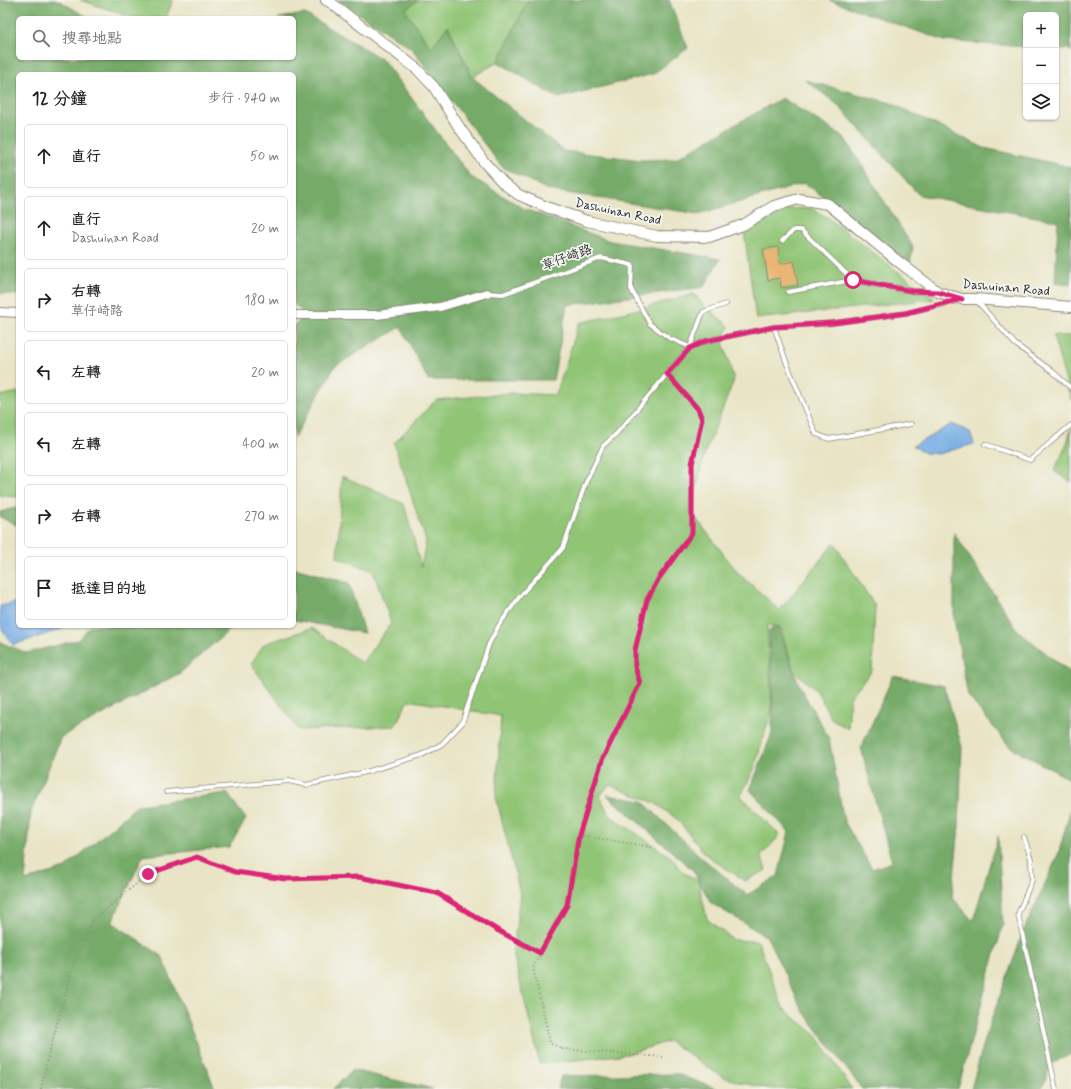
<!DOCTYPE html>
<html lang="zh-TW">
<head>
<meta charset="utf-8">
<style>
	:root { --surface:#fff; --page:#f6f6f6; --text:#222; --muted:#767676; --line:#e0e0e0 }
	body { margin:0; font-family:Mynerve,"LXGW WenKai TC",sans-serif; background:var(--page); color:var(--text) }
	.controls { position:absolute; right:12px; top:12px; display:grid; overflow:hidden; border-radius:6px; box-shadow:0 1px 3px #0004 }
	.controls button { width:36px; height:36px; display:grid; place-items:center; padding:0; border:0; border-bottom:1px solid var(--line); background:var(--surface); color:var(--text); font:20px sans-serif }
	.stop { position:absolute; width:12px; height:12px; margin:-9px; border:3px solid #db2777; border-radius:50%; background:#fff }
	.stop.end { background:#db2777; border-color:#fff; box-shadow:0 1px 4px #0008 }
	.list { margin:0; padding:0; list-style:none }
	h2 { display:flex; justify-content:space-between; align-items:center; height:52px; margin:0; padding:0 16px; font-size:17px }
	h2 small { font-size:13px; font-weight:400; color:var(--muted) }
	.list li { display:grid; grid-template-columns:26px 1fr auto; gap:12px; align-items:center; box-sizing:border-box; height:64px; margin:0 8px 8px; padding:0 8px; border:1px solid var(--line); border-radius:6px }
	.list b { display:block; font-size:15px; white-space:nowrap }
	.list p { margin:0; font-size:13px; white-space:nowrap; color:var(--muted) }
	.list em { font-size:13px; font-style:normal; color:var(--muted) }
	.icon { flex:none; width:22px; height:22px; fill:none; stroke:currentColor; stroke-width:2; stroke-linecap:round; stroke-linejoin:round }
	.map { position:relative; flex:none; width:1071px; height:1089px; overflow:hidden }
	.search { position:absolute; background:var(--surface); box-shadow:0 1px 3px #0004; left:16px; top:16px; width:280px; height:44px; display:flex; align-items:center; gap:10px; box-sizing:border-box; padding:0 14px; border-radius:6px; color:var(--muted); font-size:15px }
	.panel { position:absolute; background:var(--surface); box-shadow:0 1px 3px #0004; left:16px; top:72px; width:280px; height:556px; border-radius:6px }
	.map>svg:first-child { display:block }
	.green { fill:#91c576; stroke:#5e7850 }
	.forest { fill:#74aa67; stroke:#506a49 }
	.water { fill:#73abe2; stroke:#4f6b86 }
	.building { fill:#ebb574 }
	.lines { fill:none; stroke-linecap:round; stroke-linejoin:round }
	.service-casing { stroke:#8a8878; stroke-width:5.5 }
	.minor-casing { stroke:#8a8878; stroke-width:10 }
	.tertiary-casing { stroke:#8a8878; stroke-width:12 }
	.path { stroke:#8a8878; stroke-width:2; stroke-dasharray:1 3; stroke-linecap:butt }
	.service { stroke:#fff; stroke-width:4 }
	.minor { stroke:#fff; stroke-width:8 }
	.tertiary { stroke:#fff; stroke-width:10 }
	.route { stroke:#db2777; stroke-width:5 }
	.labels { text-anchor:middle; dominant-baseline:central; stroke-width:3.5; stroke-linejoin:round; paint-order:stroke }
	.street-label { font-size:13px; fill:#2b2b2b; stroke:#f6f6f2 }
</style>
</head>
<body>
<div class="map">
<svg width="1071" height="1089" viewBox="0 0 1071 1089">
	<rect width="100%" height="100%" fill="#f6f6f2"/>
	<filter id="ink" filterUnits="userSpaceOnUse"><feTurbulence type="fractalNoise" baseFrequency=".025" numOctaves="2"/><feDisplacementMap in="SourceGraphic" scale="8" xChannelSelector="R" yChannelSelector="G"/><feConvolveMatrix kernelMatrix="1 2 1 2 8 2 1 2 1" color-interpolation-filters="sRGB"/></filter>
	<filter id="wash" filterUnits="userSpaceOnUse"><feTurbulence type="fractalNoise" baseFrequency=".012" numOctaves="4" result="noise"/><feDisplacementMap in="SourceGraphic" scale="16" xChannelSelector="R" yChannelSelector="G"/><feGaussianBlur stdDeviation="0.9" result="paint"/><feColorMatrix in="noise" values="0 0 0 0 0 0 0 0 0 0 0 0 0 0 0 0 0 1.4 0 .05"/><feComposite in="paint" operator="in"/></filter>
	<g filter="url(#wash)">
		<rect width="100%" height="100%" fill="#e9e4c5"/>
		<path class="green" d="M80 0H173L166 18H135Z
			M418 0H528L498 62 472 77 448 26 431 48 405 10Z
			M811 208 828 218 934 299 756 319 744 231 789 209Z
			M694 294 703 305 729 326 723 342 734 380 704 456 691 512 739 574 780 610 834 543 875 606 872 671 850 697 848 729 831 718 817 691 794 671 780 627 767 625 772 709 754 769 741 796 780 835 761 856 766 870 745 881 706 855 677 819 655 803 609 785 600 796 609 815 671 857 682 872 698 880 707 919 733 940 758 941 783 1008 817 1036 852 1089H772L742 1083 721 1076 669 1041 628 1054 540 1064 513 953 520 893 496 797 501 716 408 700 395 726 299 730 251 664 264 644 312 628 362 663 391 623 373 571 337 557 342 476 404 504 421 567 426 541 394 443 436 400 512 393 556 395 579 323 627 312Z
			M1053 335 1071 336V400Z
			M18 392V497L2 496 0 495V396Z
			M1071 427V482L1054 471 1067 444Z"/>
		<path class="forest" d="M0 0H58L89 18H18V58H294V18H278L305 14 382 59 471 177 525 209 610 241 720 259 704 287 567 305 553 380H428L401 327 335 366 294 438V326L305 315 294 304V74H18V295L0 293Z
			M338 0H418L405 10 431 48 448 26 472 77 564 151 642 160 675 159 782 98 844 137 913 247 910 264 805 183 698 214 548 190 502 167 411 48Z
			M528 0H669L688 48 653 74 558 98 498 62Z
			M829 0H1071V52L1069 49H1056V15H1026V47L945 41Z
			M805 80 891 103 984 148 1071 167V285L1055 283 1058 221 919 195 837 104Z
			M18 507V526L0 517V512Z
			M954 533 1018 631 1071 673V780L1010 747 968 696 954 619Z
			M294 568 349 583 364 633 294 620Z
			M90 626H234L180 673 61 737 31 812 25 881 65 868 138 805 227 793 246 819 229 847 143 856 112 922 162 956 215 1089H0V642L27 653 78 640Z
			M776 627 779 629 799 685 829 739 844 821 872 869 892 862 861 748 893 676 944 686 962 747 959 827 952 897 973 921 998 836 1003 924 958 1089H862L803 1011 767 937 711 903 693 870 607 795 642 801 701 857 747 895 778 876 789 832 750 790 772 733V687L769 632 771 629Z
			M1071 808V1054L1051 1064 1042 1089H971L988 1029 1024 930 1058 855Z
			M352 1070 433 1089H333Z
			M677 1074 718 1089H558L561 1076Z"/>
		<path class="water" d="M952 424 970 432 974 444 938 454 925 453 913 446Z
			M18 602V626H62V629L13 645C0 629 0 628 0 606Z"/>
		<g id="blocks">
			<path class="building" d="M778 247 780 264 794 261 798 286 781 288 780 278 768 280 763 249Z"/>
		</g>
	</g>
	<g filter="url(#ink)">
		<use href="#blocks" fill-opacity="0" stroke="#8a8878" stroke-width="1"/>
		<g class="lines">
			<defs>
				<path id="service" d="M782 241 794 230H801L853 280
					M788 292 853 280 912 291 934 292
					M487 293 503 294 601 258 632 265 631 289 650 324 669 338 690 347 706 341 774 327 833 323 906 313 957 301
					M977 301 1015 344 1052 371 1071 388
					M774 327 787 364 816 434 829 439 911 424
					M985 444 1030 460 1071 425
					M166 792 289 781 306 785 366 772 422 755 442 744 462 723 489 644 499 625 520 596 563 548 586 482 603 446 617 433 690 347 703 312 726 304
					M1024 837 1031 859 1032 880 1018 914 1056 1089"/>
				<path id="minor" d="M0 312 18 313
					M294 315H377L440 307 487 293"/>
				<path id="tertiary" d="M326 0 330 2 417 69 434 87 459 127 484 162 504 184 519 195 549 208 587 221 657 236 709 237 743 225 774 206 799 199 828 204 899 262 938 292 962 299H975L1071 307"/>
			</defs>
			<use href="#service" class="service-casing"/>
			<use href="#minor" class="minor-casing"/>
			<use href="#tertiary" class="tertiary-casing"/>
			<path class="path" d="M579 835 651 847
				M663 1057 563 1049 550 1043 533 968 567 905 579 835 602 760 640 683 635 667V650L647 600 659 578 692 533 693 464 702 419 698 409 672 379
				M41 1089 49 1053 73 966 93 920 148 874 197 857 235 872 286 879 359 877 437 893 497 930 540 953"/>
			<use href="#service" class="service"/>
			<use href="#minor" class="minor"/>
			<use href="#tertiary" class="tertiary"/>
		</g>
	</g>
	<g class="lines" filter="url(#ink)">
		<path class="route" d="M148 874 197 857 235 872 286 879 359 877 437 893 497 930 540 953 567 905 579 835 602 760 640 683 635 667V650L647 600 659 578 692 533V464L702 419 698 409 667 374 690 348 706 341 774 327 833 323 906 313 962 299 938 292 912 291 853 280"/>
	</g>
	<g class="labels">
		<g class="street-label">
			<text transform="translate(618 212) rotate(12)">Dashuinan Road</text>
			<text transform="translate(567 258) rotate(-20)">草仔崎路</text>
			<text transform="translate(1006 288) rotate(5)">Dashuinan Road</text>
		</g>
	</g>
</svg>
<div class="controls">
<button>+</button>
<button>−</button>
<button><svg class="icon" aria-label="layers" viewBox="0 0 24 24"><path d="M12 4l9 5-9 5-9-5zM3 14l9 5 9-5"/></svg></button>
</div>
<div class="stop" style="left:853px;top:280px"></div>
<div class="stop end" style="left:148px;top:874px"></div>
<div class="search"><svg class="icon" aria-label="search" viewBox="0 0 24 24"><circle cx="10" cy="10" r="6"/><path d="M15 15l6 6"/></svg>搜尋地點</div>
<section class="panel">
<h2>12 分鐘<small>步行 · 940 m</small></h2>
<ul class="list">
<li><svg class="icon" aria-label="ahead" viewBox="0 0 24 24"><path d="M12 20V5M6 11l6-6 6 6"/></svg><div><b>直行</b></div><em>50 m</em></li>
<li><svg class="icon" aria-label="ahead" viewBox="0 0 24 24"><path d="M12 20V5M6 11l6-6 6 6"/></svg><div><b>直行</b><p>Dashuinan Road</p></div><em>20 m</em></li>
<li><svg class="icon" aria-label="right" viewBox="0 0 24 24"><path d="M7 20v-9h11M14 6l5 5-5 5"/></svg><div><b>右轉</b><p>草仔崎路</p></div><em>180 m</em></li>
<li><svg class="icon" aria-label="left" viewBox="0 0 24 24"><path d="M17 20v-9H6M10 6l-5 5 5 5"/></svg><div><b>左轉</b></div><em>20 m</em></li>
<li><svg class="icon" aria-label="left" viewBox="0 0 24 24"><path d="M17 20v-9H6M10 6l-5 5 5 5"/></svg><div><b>左轉</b></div><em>400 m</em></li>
<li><svg class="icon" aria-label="right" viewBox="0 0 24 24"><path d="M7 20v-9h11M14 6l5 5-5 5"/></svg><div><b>右轉</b></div><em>270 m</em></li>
<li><svg class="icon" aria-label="arrive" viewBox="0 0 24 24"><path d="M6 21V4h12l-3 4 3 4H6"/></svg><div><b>抵達目的地</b></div></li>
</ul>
</section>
</div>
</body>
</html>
